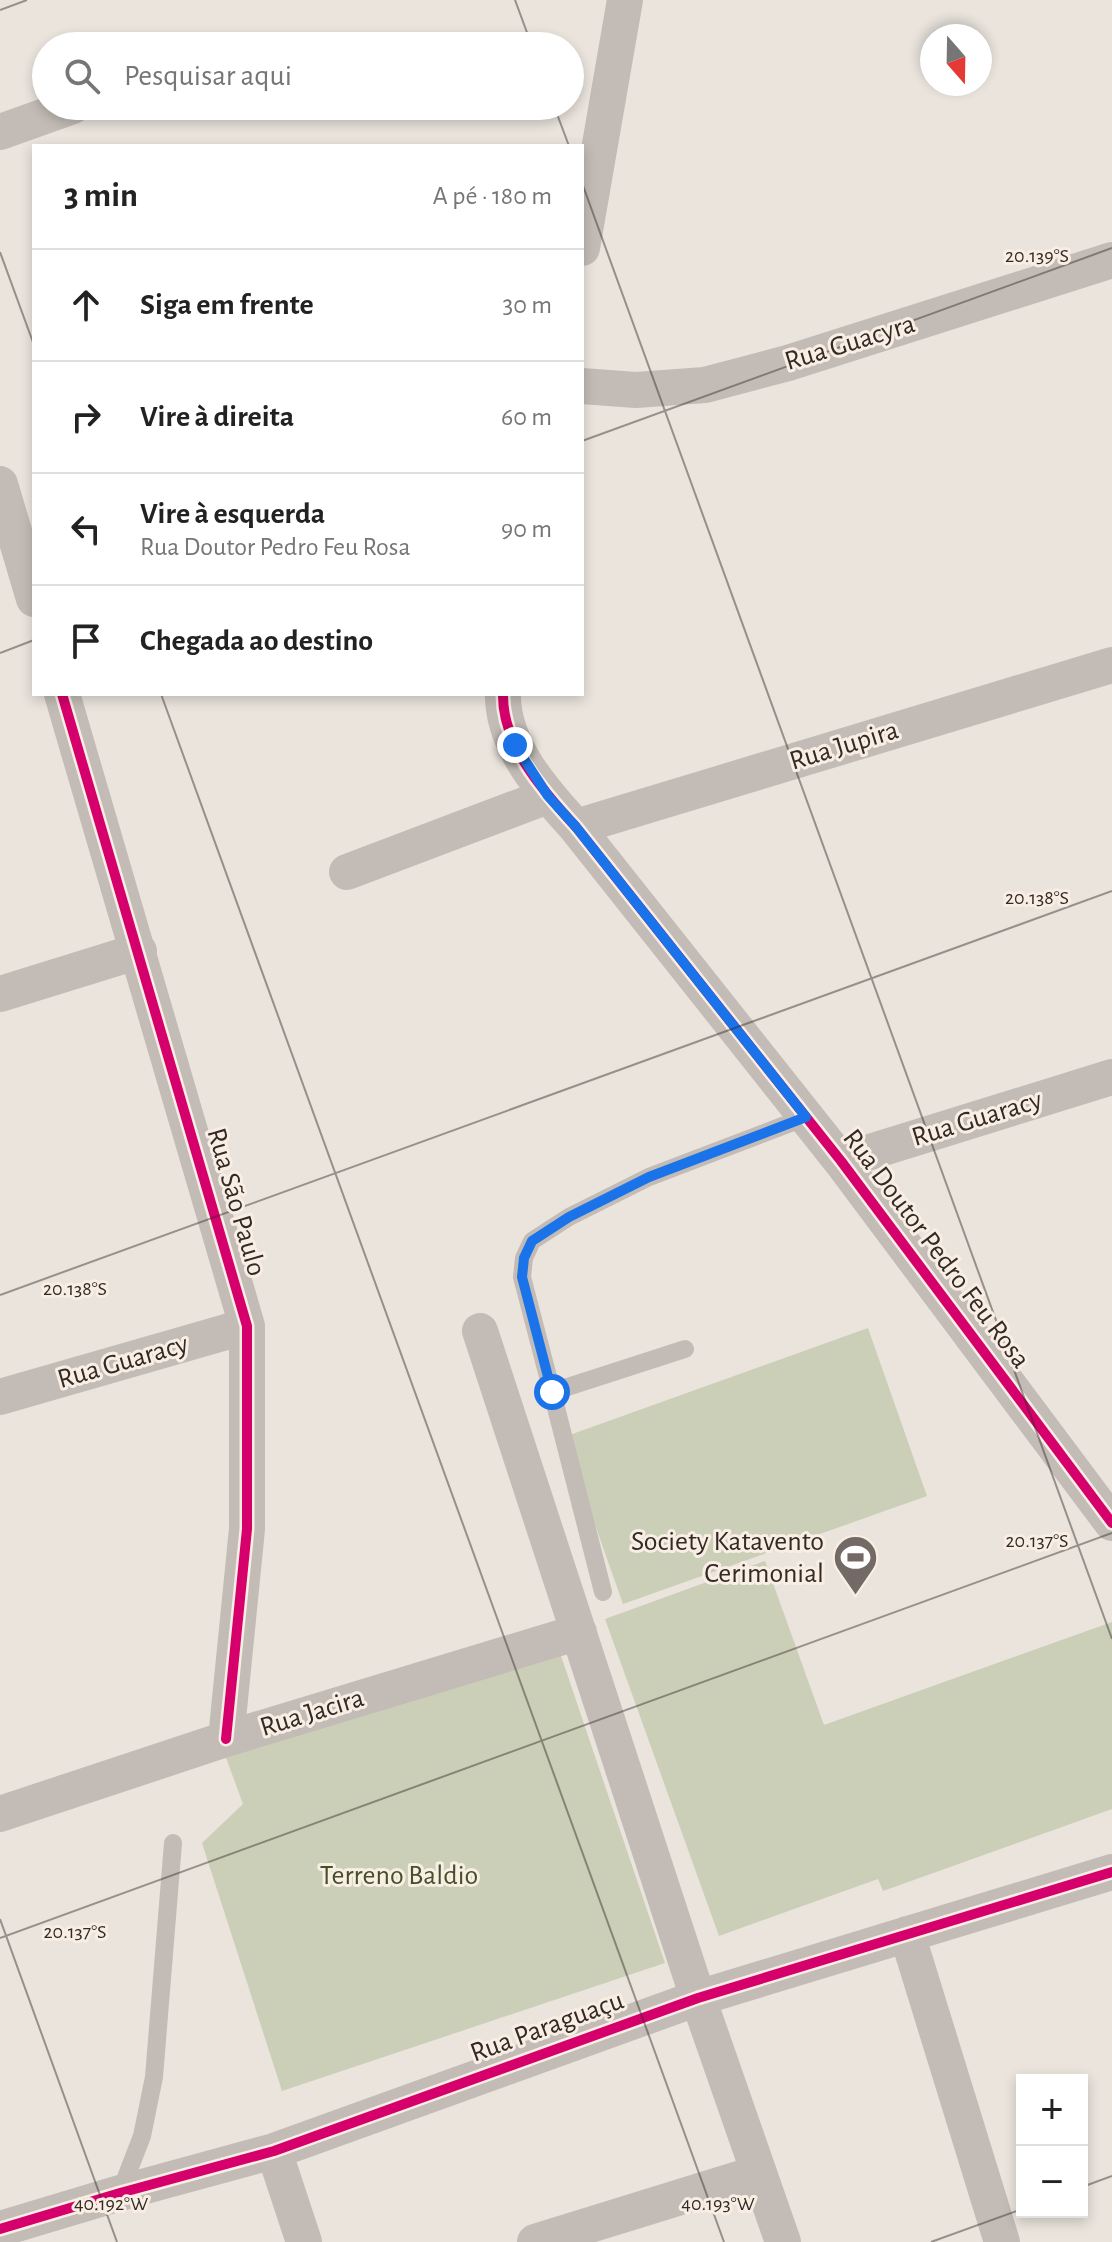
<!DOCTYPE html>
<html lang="pt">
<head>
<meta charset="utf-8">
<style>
	:root { --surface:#fff; --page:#f2f2f2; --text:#222; --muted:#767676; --line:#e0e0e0 }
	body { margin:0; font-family:"Alegreya Sans",sans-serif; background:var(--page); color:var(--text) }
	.controls { position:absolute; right:24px; bottom:24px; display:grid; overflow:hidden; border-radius:0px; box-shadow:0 4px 12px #0003 }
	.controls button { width:72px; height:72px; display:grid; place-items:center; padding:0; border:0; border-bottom:2px solid var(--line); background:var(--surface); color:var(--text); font:40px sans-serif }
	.compass { position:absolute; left:920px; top:24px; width:72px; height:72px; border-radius:50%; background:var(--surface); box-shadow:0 4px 12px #0003; rotate:160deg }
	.stop { position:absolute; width:24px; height:24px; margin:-18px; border:6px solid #1a73e8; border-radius:50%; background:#fff }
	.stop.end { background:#1a73e8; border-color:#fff; box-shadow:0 2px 8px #0008 }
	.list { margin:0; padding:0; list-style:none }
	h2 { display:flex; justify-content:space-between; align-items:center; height:104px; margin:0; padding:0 32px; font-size:34px }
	h2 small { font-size:26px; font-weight:400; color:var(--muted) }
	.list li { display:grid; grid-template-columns:52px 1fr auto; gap:24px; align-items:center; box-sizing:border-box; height:112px; padding:0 32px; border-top:2px solid var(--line) }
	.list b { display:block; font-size:30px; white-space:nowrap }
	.list p { margin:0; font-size:26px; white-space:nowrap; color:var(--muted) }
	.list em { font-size:26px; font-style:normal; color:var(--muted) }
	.icon { flex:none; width:44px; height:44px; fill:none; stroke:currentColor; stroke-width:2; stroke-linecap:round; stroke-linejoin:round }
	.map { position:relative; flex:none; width:1112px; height:2242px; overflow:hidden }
	.search { position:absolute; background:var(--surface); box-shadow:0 4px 12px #0003; left:32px; top:32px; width:552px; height:88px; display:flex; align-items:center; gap:20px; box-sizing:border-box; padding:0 28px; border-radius:44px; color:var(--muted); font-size:30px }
	.panel { position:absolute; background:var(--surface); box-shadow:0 4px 12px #0003; left:32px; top:144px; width:552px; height:552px; border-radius:0px }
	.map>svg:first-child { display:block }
	.green { fill:#cbcfb7 }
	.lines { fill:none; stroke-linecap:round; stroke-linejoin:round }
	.service { stroke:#c3bcb6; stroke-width:18 }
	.minor { stroke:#c3bcb6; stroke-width:36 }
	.cycleway-casing { stroke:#f8eee3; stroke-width:15 }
	.cycleway { stroke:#d6006c; stroke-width:10 }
	.route { stroke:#1a73e8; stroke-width:10 }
	.ticks { fill:none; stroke:#332925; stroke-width:2; stroke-opacity:0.45 }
	.labels { text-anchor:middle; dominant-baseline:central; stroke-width:6; stroke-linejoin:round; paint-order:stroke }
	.street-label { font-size:28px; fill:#332925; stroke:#f8eee3 }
	.poi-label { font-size:28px; fill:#332925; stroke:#f8eee3; text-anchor:end }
	.park-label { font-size:28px; fill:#43502a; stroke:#f8eee3 }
	.ticks-label { font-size:20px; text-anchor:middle; fill:#332925; stroke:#f8eee3; stroke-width:6; stroke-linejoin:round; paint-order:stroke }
</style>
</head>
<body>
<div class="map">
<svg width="1112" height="2242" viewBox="0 0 1112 2242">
	<rect width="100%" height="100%" fill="#eae4dd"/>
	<path class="green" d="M868 1328 927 1496 623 1604 564 1437Z
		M765 1561 824 1725 1112 1622V1809L883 1891 878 1879 719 1936 605 1619Z
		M559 1650 665 1963 282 2091 202 1843 243 1804 225 1755Z"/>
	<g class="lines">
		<path class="service" d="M685 1349 552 1392 522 1277 524 1258 532 1241 569 1217 649 1177 806 1117
			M552 1392 603 1592
			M120 2193 142 2136 154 2077 173 1843"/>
		<path class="minor" d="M0 132 73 106
			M582 248 625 0
			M582 386 636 390 705 385 788 363 1112 260
			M0 484 34 599
			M62 694 247 1326V1529L226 1739
			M503 694C502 745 543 791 576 827L841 1161 1112 1523
			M576 827 1112 665
			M347 872 548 796
			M0 994 139 951
			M841 1161 1112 1077
			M480 1331 698 1998 783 2242
			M0 1397 247 1326
			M0 1814 226 1739 579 1632
			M907 1934 1002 2242
			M274 2151 304 2242
			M0 2229 120 2193 274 2151 698 1998 1112 1872
			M535 2242 758 2173"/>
		<defs>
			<path id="cycleway" d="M62 694 247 1326V1529L226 1739
				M503 694C502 745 543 791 576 827L841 1161 1112 1523
				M0 2229 120 2193 274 2151 698 1998 1112 1872"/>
		</defs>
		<use href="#cycleway" class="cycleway-casing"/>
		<use href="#cycleway" class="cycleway"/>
	</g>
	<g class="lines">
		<path class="route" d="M515 745 548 796 576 827 806 1117 649 1177 569 1217 532 1241 524 1258 522 1277 552 1392"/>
	</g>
	<path class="ticks" d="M515 0 532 46M0 10 27 0M554 106 569 146M582 183 1112 1639M0 252 34 345M582 441 1112 248M0 653 34 640M161 694 724 2242M0 1295 1112 891M0 1919 117 2242M0 1938 1112 1533M1082 2187 1112 2176M931 2242 1022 2209"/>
	<defs>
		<symbol id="stadium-pin" viewBox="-11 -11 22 30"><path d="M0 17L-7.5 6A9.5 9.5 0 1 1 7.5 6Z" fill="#736a65" stroke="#f8eee3"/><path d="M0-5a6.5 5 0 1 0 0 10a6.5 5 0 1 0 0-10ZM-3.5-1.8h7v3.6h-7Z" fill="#fff"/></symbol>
	</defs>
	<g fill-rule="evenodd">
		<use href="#stadium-pin" x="830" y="1532" width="51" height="69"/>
	</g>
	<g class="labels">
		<g class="street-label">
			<text transform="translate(850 343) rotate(-17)">Rua Guacyra</text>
			<text transform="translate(844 746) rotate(-17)">Rua Jupira</text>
			<text transform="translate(977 1119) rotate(-17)">Rua Guaracy</text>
			<text transform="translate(236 1202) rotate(74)">Rua São Paulo</text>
			<text transform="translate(936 1249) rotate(53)">Rua Doutor Pedro Feu Rosa</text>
			<text transform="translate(123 1362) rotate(-16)">Rua Guaracy</text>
			<text transform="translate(312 1713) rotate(-17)">Rua Jacira</text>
			<text transform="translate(547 2027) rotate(-20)">Rua Paraguaçu</text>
		</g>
		<g class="poi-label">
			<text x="824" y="1542">Society Katavento<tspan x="824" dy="32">Cerimonial</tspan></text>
		</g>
		<g class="park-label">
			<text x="399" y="1876">Terreno Baldio</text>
		</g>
	</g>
	<g class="ticks-label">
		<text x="1037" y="262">20.139°S</text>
		<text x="1037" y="904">20.138°S</text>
		<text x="75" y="1295">20.138°S</text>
		<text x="1037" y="1547">20.137°S</text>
		<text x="75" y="1938">20.137°S</text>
		<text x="111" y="2210">40.192°W</text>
		<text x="718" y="2210">40.193°W</text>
	</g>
</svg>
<div class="controls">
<button>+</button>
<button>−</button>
</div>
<svg class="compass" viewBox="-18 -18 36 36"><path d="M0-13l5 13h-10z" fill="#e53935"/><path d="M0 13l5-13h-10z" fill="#767676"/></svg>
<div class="stop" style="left:552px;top:1392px"></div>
<div class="stop end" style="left:515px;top:745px"></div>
<div class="search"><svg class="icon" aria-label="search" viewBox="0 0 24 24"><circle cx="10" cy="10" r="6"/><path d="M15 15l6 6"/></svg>Pesquisar aqui</div>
<section class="panel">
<h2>3 min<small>A pé · 180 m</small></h2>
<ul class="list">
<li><svg class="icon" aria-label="ahead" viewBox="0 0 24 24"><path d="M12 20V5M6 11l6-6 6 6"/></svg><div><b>Siga em frente</b></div><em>30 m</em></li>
<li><svg class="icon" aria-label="right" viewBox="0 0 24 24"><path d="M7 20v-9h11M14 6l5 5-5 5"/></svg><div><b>Vire à direita</b></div><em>60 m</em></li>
<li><svg class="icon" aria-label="left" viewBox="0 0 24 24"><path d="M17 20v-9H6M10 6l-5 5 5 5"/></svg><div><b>Vire à esquerda</b><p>Rua Doutor Pedro Feu Rosa</p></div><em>90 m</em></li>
<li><svg class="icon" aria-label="arrive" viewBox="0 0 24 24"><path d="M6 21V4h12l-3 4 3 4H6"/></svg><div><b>Chegada ao destino</b></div></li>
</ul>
</section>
</div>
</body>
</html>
